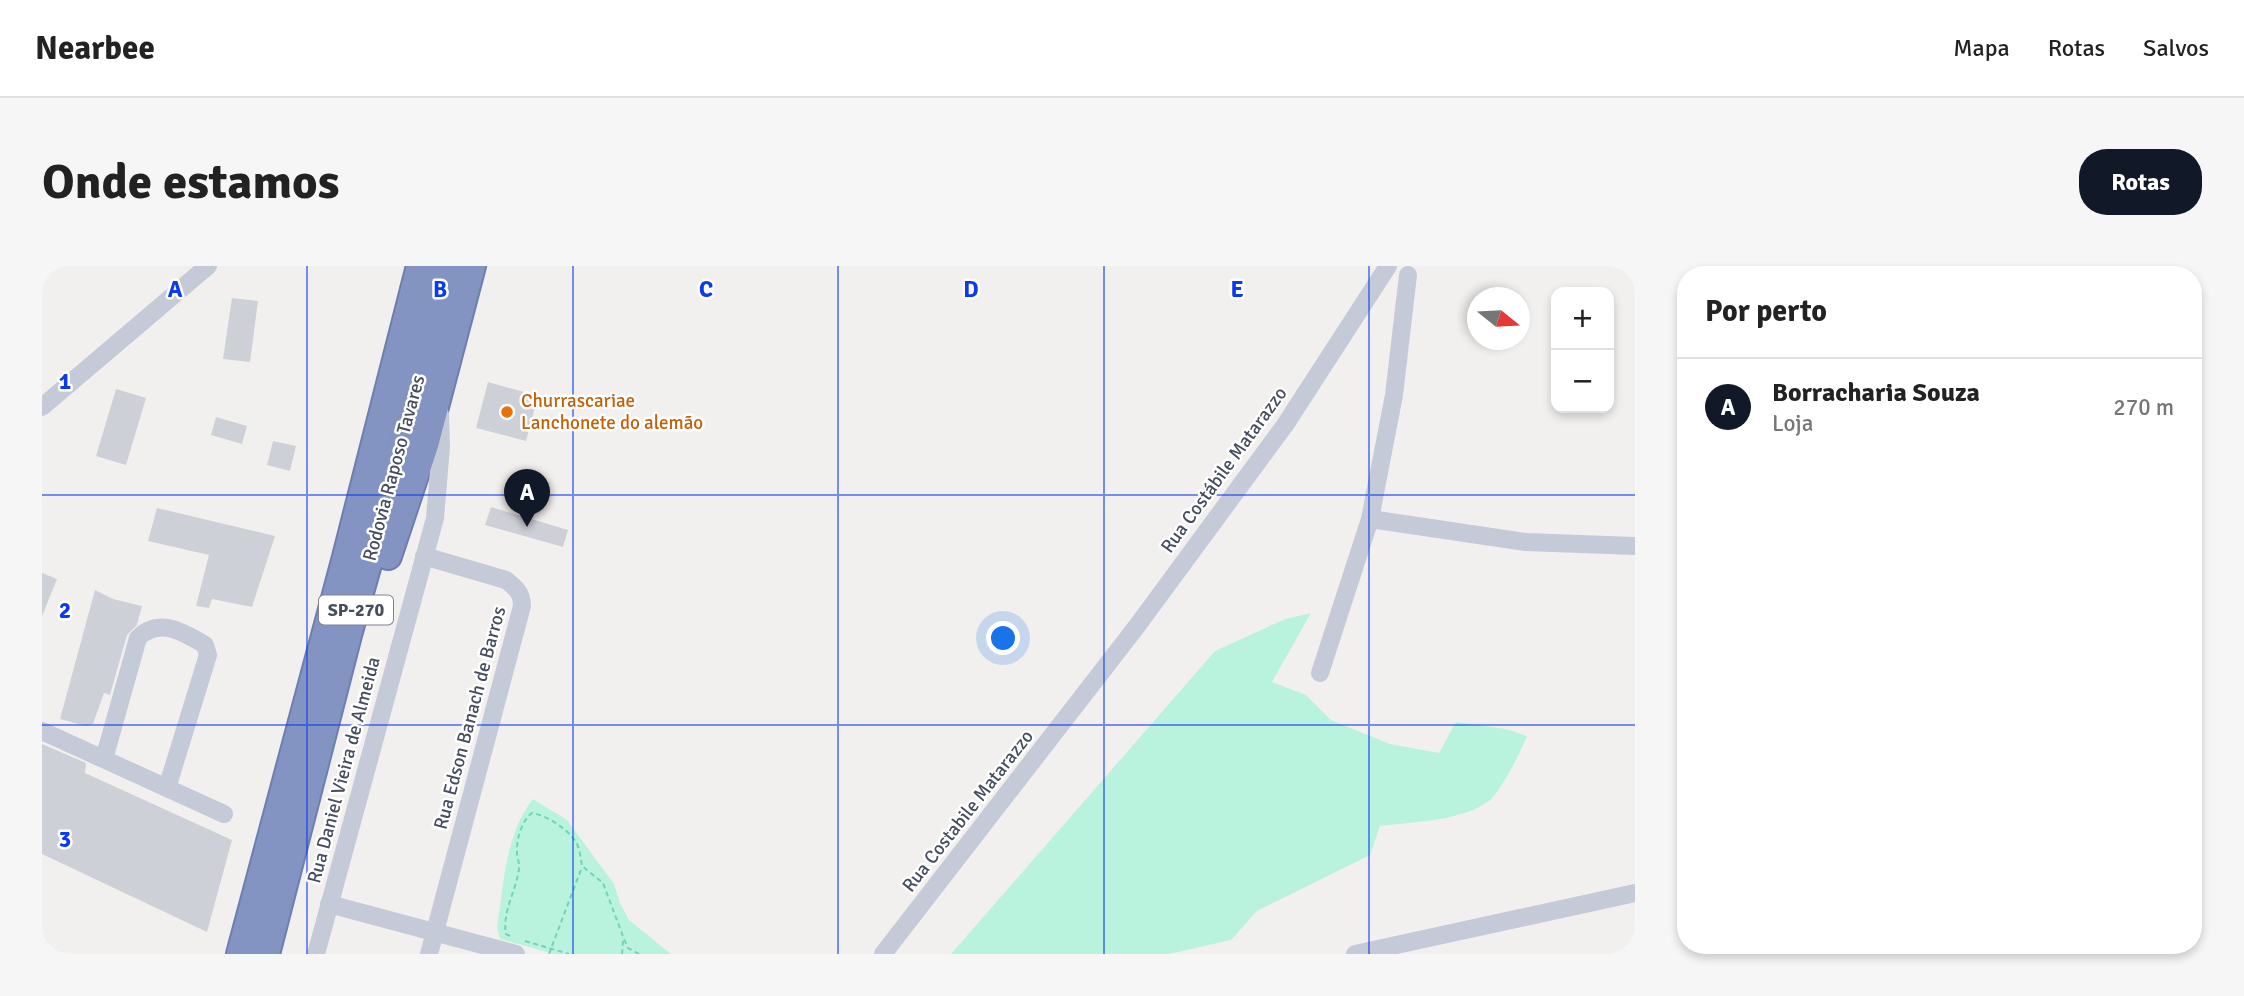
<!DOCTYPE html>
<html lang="pt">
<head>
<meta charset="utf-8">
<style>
	:root { --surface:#fff; --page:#f6f6f6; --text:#222; --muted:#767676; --line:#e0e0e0; --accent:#111827 }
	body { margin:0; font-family:Signika,sans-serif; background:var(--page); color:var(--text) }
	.controls { position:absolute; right:21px; top:21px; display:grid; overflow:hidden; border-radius:14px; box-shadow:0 4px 10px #0003 }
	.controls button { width:63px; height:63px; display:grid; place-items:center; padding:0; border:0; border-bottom:2px solid var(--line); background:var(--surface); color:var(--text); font:35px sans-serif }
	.compass { position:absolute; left:1425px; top:21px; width:63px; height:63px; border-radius:50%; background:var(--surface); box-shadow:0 4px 10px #0003; rotate:108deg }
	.you { position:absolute; left:962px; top:373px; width:24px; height:24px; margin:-18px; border:5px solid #fff; border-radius:50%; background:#1a73e8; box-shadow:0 0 0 10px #1a73e833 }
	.badge { display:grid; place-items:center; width:46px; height:46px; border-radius:50%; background:var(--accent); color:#fff; font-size:23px; font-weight:700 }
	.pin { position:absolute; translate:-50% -58px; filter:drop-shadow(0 2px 4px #0008) }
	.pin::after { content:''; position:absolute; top:37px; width:24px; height:21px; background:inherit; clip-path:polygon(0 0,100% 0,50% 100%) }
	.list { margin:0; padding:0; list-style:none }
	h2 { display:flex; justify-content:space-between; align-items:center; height:91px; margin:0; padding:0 28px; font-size:30px }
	h2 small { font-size:23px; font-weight:400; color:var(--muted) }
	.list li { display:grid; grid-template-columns:46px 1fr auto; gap:21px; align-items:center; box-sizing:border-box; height:98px; padding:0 28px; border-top:2px solid var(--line) }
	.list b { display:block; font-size:26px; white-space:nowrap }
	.list p { margin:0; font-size:23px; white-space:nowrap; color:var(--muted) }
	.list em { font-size:23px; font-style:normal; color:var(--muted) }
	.map { position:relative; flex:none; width:1593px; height:688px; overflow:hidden; border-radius:28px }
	header { display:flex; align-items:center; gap:42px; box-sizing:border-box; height:98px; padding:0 35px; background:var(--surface); border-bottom:2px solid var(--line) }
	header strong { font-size:33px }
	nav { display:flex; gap:38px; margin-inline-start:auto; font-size:24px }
	.intro { display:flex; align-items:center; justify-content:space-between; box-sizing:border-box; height:168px; padding:0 42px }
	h1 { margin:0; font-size:49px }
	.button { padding:18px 32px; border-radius:28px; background:var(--accent); color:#fff; font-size:24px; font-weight:700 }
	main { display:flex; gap:42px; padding:0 42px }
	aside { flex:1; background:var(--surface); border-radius:28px; box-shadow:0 4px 10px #0003 }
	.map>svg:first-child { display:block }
	.green { fill:#baf3dd }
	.building { fill:#ced0d7 }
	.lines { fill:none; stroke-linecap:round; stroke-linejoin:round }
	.highway-casing { stroke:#6e7eae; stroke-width:30 }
	.path { stroke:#6fd4b9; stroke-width:2; stroke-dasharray:5 3.5; stroke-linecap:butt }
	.minor { stroke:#c4cad8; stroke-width:18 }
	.highway { stroke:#8393c2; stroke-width:26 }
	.grid { fill:none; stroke:#0a3bf1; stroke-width:2; stroke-opacity:0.55 }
	.food-dot { fill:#e8710a; stroke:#fff; stroke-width:2.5 }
	.labels { text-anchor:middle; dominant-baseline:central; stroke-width:5; stroke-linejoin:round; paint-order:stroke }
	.shield { fill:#fff; stroke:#7d828e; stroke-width:2 }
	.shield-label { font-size:18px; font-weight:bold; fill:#454d5e }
	.food-label { font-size:19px; fill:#c56008; stroke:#fff; text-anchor:start }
	.street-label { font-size:19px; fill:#454d5e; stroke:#fff }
	.grid-label { font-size:23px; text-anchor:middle; font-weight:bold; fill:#0a3bf1; stroke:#fff; stroke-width:5; stroke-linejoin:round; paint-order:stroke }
</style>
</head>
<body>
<header>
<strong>Nearbee</strong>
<nav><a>Mapa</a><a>Rotas</a><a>Salvos</a></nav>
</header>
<div class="intro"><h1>Onde estamos</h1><a class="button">Rotas</a></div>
<main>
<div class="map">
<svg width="1593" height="688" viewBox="0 0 1593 688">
	<rect width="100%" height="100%" fill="#f2f0ef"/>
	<path class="green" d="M1269 347 1230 416 1264 429 1289 454 1348 478 1397 487 1414 456 1464 463 1485 470C1479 485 1459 525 1447 535 1420 555 1371 556 1338 560L1328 589 1215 645 1189 674 1127 688H909L1173 385 1243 353Z
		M491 533 525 554 572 618 578 637 587 654 629 688H512L458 673 455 661C462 618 463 568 491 533Z"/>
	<path class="building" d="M190 32 216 35 208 96 181 93Z
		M446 116 496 130 484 175 434 162Z
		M74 123 104 132 84 199 54 190Z
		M174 151 205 160 200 178 169 169Z
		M231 175 254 180 248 205 225 199Z
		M449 241 526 264 521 281 443 259Z
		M115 242 233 270 210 341 170 333 167 342 154 340 167 289 106 275Z
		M0 307 15 313 0 350Z
		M53 324 71 333 100 340 95 359 85 369 68 429 62 427 51 458 44 460 18 453Z
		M0 478 44 497 43 507 190 574 165 666 0 588Z"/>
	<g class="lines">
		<defs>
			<path id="highway" d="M346 290 383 179 430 0
				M198 688 304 291 378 0
				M224 688 306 369 359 181 404 0"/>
		</defs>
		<use href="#highway" class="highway-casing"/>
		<path class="path" d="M468 670 464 668C460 646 474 625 477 603 478 597 475 593 475 587 474 574 480 554 490 547 504 549 528 564 535 578 538 585 539 593 540 600L561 617 582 673 586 682 597 688
			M483 675 527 688
			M507 688 540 601
			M580 688 581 675"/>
		<path class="minor" d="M0 141 166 0
			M1328 253 1484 276 1593 280
			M382 290 464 314C474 322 480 327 480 340L387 688
			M1278 407 1328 253 1352 129 1366 9
			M0 465 182 548
			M62 493 96 372C117 351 141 366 163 379L166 389 125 522
			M287 638 474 688
			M274 688 393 252 399 181 398 148
			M841 688 1095 360 1243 159 1346 0
			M1313 688 1593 627"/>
		<use href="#highway" class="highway"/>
	</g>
	<path class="grid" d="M265 0V688M531 0V688M796 0V688M1062 0V688M1327 0V688M0 229H1593M0 459H1593"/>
	<circle class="food-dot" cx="465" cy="146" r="7"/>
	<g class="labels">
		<rect class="shield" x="277" y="329.5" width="74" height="29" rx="5"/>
		<g class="shield-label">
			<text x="314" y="344">SP-270</text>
		</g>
		<g class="food-label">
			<text x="479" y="135">Churrascariae<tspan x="479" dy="22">Lanchonete do alemão</tspan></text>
		</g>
		<g class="street-label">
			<text transform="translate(352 202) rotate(-75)">Rodovia Raposo Tavares</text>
			<text transform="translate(1182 204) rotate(-54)">Rua Costábile Matarazzo</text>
			<text transform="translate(428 452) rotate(-75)">Rua Edson Banach de Barros</text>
			<text transform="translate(302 504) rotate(-75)">Rua Daniel Vieira de Almeida</text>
			<text transform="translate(926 545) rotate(-52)">Rua Costabile Matarazzo</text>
		</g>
	</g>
	<g class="grid-label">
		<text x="133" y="31">A</text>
		<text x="398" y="31">B</text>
		<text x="664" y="31">C</text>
		<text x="929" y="31">D</text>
		<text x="1195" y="31">E</text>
		<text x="23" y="123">1</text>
		<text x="23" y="352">2</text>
		<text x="23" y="581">3</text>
	</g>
</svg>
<div class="controls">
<button>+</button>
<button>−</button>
</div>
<svg class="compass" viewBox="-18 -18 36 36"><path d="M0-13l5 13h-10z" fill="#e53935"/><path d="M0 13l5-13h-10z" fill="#767676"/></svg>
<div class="you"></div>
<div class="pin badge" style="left:485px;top:261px">A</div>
</div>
<aside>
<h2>Por perto<small></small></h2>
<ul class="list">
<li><span class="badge">A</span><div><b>Borracharia Souza</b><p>Loja</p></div><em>270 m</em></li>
</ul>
</aside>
</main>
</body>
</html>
